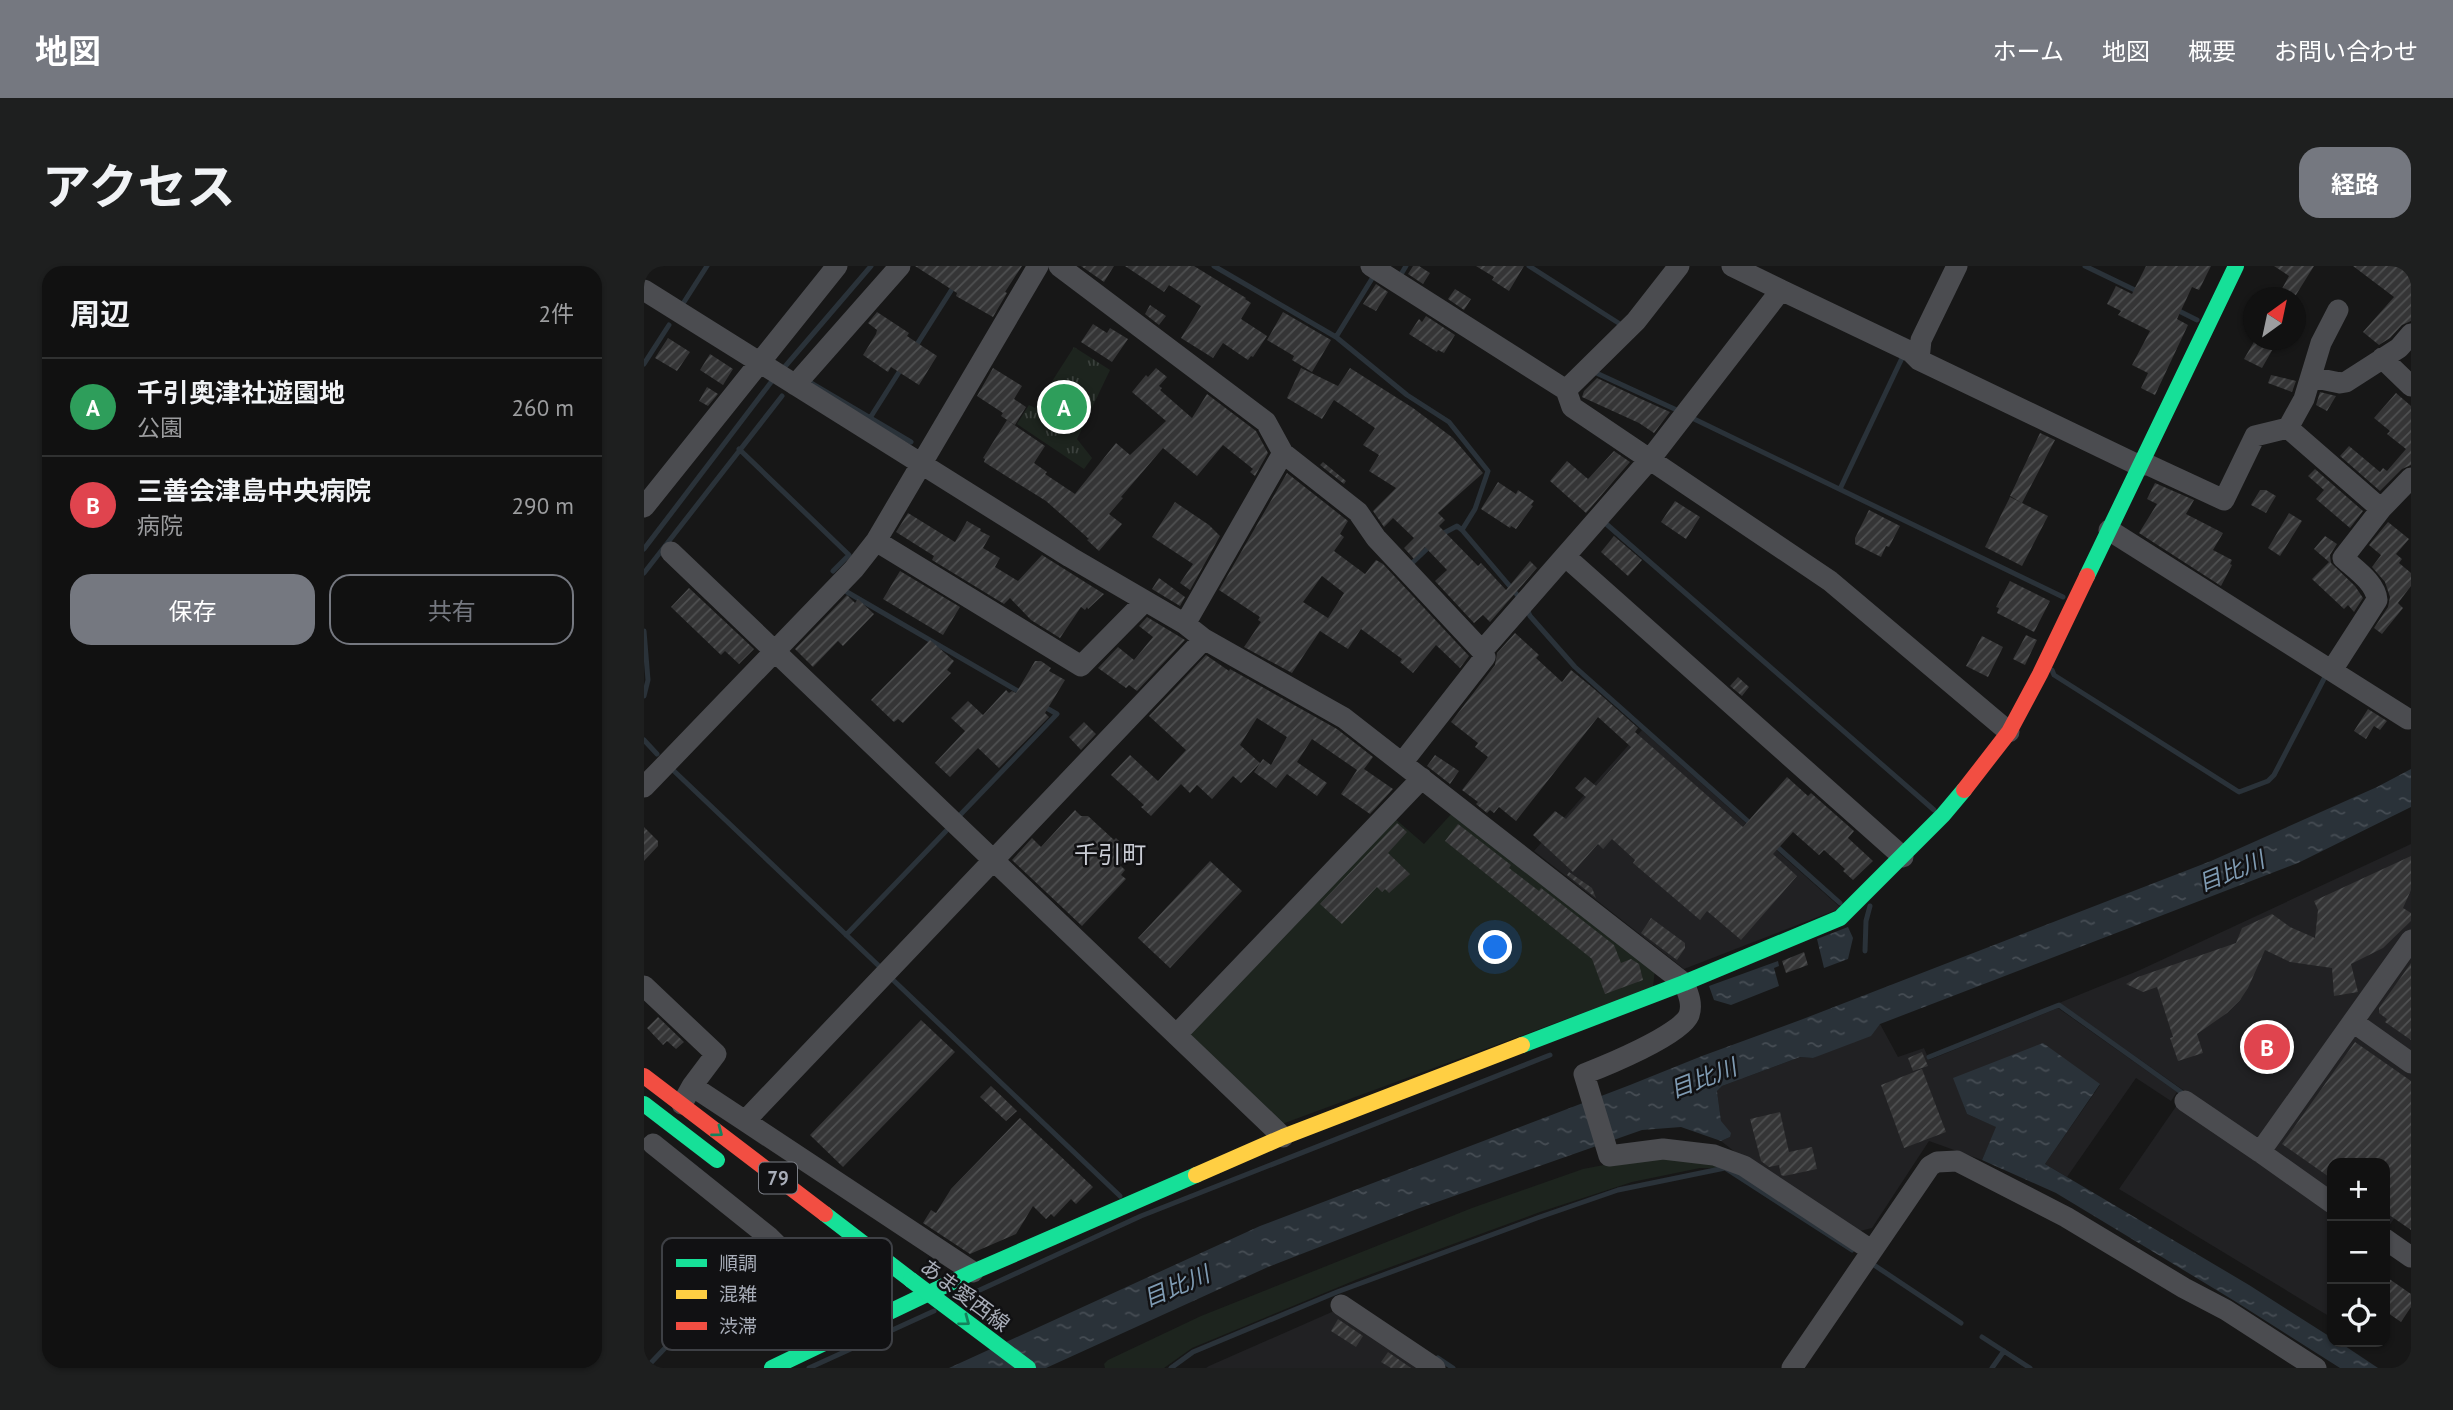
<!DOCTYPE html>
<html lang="ja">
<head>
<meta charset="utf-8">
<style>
	:root { --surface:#111; --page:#1e1f1f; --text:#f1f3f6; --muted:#9c9d9f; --line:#303131; --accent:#757880 }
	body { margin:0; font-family:"PT Sans","Noto Sans JP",sans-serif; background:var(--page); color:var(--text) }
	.controls { position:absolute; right:21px; bottom:21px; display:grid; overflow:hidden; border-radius:14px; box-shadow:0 2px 5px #0004 }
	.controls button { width:63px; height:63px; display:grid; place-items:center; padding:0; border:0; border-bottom:2px solid var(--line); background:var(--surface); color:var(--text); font:35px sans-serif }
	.compass { position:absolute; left:1599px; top:21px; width:63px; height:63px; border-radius:50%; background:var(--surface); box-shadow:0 2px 5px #0004; rotate:33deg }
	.you { position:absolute; left:852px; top:682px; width:24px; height:24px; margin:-18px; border:5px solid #fff; border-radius:50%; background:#1a73e8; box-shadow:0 0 0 10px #1a73e833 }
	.badge { display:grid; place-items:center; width:46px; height:46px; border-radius:50%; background:var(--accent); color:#fff; font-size:23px; font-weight:700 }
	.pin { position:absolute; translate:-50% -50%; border:4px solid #fff; box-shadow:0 2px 7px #0006 }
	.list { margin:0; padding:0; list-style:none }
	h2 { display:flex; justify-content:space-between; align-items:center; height:91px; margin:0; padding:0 28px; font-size:30px }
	h2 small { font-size:23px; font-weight:400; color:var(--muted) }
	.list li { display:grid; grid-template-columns:46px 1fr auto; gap:21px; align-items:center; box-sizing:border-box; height:98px; padding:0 28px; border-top:2px solid var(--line) }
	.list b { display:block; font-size:26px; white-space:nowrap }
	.list p { margin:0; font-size:23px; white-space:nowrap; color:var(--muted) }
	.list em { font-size:23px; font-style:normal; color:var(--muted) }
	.actions { display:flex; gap:14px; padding:21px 28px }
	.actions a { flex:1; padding:16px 0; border:2px solid var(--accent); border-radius:21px; text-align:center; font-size:24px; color:var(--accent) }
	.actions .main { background:var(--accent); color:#fff }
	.icon { flex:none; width:38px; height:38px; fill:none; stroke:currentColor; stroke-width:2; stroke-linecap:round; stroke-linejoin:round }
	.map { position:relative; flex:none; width:1767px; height:1102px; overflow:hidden; border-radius:21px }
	header { display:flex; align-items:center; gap:42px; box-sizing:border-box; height:98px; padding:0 35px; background:var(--accent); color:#fff }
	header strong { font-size:33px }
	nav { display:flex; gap:38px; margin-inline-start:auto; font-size:24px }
	.intro { display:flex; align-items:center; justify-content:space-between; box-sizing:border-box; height:168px; padding:0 42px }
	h1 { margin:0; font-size:49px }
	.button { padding:18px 32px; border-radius:21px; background:var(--accent); color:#fff; font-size:24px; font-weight:700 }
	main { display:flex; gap:42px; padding:0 42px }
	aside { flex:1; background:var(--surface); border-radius:21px; box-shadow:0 2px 5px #0004 }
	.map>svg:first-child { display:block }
	.built { fill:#212123 }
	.grass { fill:#1d241e }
	.park { fill:url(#park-tufts) }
	.water { fill:url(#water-ripples) }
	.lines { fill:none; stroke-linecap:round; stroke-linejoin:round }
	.stream { stroke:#2a3239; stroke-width:5 }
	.building { fill:url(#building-hatch); fill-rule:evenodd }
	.street { stroke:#4b4c50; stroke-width:21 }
	.fast { stroke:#16e098; stroke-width:16 }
	.slow { stroke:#ffcf43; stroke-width:16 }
	.jam { stroke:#f24e42; stroke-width:16 }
	.fast-bridge { stroke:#16e098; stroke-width:16 }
	.oneway { stroke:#14835c }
	.labels { text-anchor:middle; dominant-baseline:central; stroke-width:5; stroke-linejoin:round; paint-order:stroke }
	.shield { fill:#111113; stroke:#7b7e86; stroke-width:2 }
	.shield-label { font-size:19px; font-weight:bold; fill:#a8adb8 }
	.street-label { font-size:21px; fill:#a8adb8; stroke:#111113 }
	.water-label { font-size:23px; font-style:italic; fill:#7f9bb3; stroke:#111113 }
	.quarter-label { font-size:24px; fill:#c9ccd4; stroke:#111113 }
	.key { fill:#111113; stroke:#3e4045; stroke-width:2 }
	.key-label { font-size:19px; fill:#a8adb8 }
</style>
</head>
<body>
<header>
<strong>地図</strong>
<nav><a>ホーム</a><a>地図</a><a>概要</a><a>お問い合わせ</a></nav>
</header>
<div class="intro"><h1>アクセス</h1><a class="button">経路</a></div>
<main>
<aside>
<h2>周辺<small>2件</small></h2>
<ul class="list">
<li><span class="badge" style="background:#2e9e5b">A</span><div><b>千引奥津社遊園地</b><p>公園</p></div><em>260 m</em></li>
<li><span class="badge" style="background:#e0444e">B</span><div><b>三善会津島中央病院</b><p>病院</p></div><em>290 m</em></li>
</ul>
<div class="actions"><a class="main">保存</a><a>共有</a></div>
</aside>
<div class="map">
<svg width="1767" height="1102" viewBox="0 0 1767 1102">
	<defs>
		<pattern id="park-tufts" width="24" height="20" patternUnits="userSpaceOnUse" patternTransform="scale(1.75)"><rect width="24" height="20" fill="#1d241e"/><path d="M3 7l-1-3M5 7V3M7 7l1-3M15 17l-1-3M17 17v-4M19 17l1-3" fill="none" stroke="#3b413d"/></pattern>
		<pattern id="water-ripples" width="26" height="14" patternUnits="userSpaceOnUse" patternTransform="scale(1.75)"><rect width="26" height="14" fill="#2a3239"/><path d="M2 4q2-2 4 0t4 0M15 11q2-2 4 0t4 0" fill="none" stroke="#464d54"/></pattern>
		<pattern id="building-hatch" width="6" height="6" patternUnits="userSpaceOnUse" patternTransform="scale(1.75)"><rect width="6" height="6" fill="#353536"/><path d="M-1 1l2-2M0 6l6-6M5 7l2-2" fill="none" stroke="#4f5051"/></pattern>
	</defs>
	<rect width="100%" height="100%" fill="#171717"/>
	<path class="built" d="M998 464 1197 642 1040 703 890 585Z
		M1767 578V929L1742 964 1741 977V897H1688V1052L1475 923 1542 826 1415 737 1496 704Z
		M1414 742 1533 826 1527 835 1492 812 1423 911 1401 898 1456 819 1310 812 1323 848 1353 861 1338 894 1285 875 1228 962 1216 965 1109 900 1077 875 1086 871 1077 856 1073 825 1078 820 1156 791 1169 792 1236 758 1254 791 1280 782 1285 794Z
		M690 1045 782 1102H562L565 1100Z"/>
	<path class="grass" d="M809 546 1011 704 1009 721 638 858 546 771 547 764 749 551 780 578Z
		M1041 891 1079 902H1056L988 916 896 946 714 1013 548 1082 520 1102H461L460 1098 464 1094 557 1050 828 942 939 903 986 894Z"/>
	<path class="park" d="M430 81 466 104 433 173 448 192 440 203 373 158 385 139 391 142Z"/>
	<path class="water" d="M1767 503V541L1654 597 1236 758 1227 770 1169 792 1156 791 1078 820 1073 825 1077 855 1087 867 1086 871 1077 875 1037 861 998 864 773 943 624 1001 402 1102H305L616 960 986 819 1058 790 1159 753 1567 595 1733 521Z
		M1204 661 1209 672 1204 693 1180 702 1173 673Z
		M1134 695 1135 700 1130 702 1135 720 1087 739 1070 734 1065 720Z
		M1399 777 1456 818 1401 898 1605 1019 1688 1072V1076H1695L1734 1102H1696L1589 1034 1412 927 1338 894 1352 861 1323 848 1309 812Z"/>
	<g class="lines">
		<path class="stream" d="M570 0 692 71 729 11
			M885 0 976 58
			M1441 0 1497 27
			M754 9 756 10 762 0
			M40 36 63 0
			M1531 43 1553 54
			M692 71 763 129 805 156 844 205 831 243 818 264 875 331
			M270 83 310 20
			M0 98 25 59
			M138 104 227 0
			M948 105 1037 146
			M167 117 267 176
			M1046 151 1419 331
			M226 152 257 103
			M95 183 205 289 189 305
			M1196 223 1259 90
			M960 256 1290 544
			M798 268 813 260 818 264
			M0 283 131 111
			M765 300 786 280
			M0 307 138 130
			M203 326 379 428
			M883 343 886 350 931 401 1107 558
			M0 365 4 414 0 430
			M1408 404 1410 409 1595 526 1624 515 1630 509 1683 407
			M0 474 13 488
			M30 505 236 701
			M317 548 413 448 399 440
			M1130 578 1196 637
			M202 669 302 565
			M1221 685 1222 655 1226 640
			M247 712 476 930
			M1285 791 1415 739 1537 826
			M1230 999 1317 1057
			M314 1034 497 950 906 789
			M1338 1071 1386 1102
			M794 1092 809 1102
			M2 1102 117 981
			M165 1102 290 1045
			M527 1102 549 1086 693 1026 893 952 974 924 1081 902 1208 984
			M1348 1102 1360 1085"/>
	</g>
	<path class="building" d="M271 0H378L361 26 363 27 349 51 312 30 313 27Z
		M437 0H470L460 16Z
		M481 0H550L602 32 601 33 607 37 597 53 623 70 609 91 607 90 604 94 579 77 569 92 537 72 557 40 525 19 520 26Z
		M769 0H775L786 7 779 18 764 8Z
		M832 0H880L865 25 848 14 850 11Z
		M1502 0H1567L1555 24 1548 21 1533 53 1544 59 1511 129 1497 122 1504 107 1488 99 1506 65 1474 49 1477 45 1463 38 1472 20 1488 28Z
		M1630 0H1670L1650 32H1633L1645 10Z
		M1709 0H1767V55L1758 59 1746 72 1735 79 1719 66 1750 31Z
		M732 18 744 26 732 45 719 38Z
		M811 23 827 33 820 44 804 33Z
		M506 39 522 50 515 59 501 48Z
		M233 46 265 67 263 70 293 90 275 119 247 101 244 106 219 89 232 68 233 64 224 57Z
		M639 46 687 74 668 106 648 94 650 90 623 74Z
		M782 50 811 69 800 87 794 84 793 86 765 68 775 53 778 56Z
		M449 58 463 67 466 62 484 73 468 96 437 76Z
		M24 72 46 86 33 105 11 92Z
		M1611 74H1634L1618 102 1600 93Z
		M66 88 89 103 79 119 56 104Z
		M349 102 378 120 370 133 382 141 371 159 357 150 359 147 333 130Z
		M512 102 523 111 515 120 518 122 516 124 548 152 563 128 612 165 624 187 611 210 606 206 609 203 579 179 553 210 519 182 477 231 479 232 465 248 478 258 455 285 443 274 445 273 402 235 340 196 341 193 339 192 363 154 401 180 390 197 403 206 401 208 431 228 472 177 486 189 522 155 488 126 502 109 504 111Z
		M657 102 694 120 706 102 769 142 809 172 839 207 794 247 801 254 795 260 834 300 837 297 862 324 886 295 893 302 846 356 839 349 830 357 791 315 803 304 781 281 770 293 760 282 770 272 749 252 740 261 729 245 752 222 725 205 735 189 719 179 731 162 690 134 678 153 643 132Z
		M1627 109 1652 115 1648 126 1624 117Z
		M953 112 995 132 1026 146 1010 167 995 157 938 131 940 125Z
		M63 121 74 128 64 140 55 135Z
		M1676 126 1692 130 1683 145 1672 139Z
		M1752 127 1767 140V199L1758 203 1736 225 1696 190 1705 180 1736 206 1739 202 1743 205 1762 183 1743 168 1746 165 1730 152Z
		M1396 167 1411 174 1378 237 1366 230Z
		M970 185 986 196 942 247 906 215 923 195 944 213Z
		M679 196 702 215 700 218 676 199Z
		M1671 203 1719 245 1706 262 1672 233 1680 224 1664 210Z
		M643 207 704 255 696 268 700 271 690 285 721 308 732 294 739 298 825 390 816 402 792 379 769 407 756 396 758 393 717 363 704 383 676 365 648 407 600 381 617 356 614 354 616 351 575 324ZM678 310 700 327 684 352 659 336Z
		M854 216 872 228 874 224 890 235 887 239 889 240 872 263 867 260 866 262 837 243Z
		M1511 217 1550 234 1542 248 1579 267 1569 284 1588 294 1586 298 1588 299 1577 320 1495 267 1513 238 1503 233Z
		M1616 224H1622L1632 230 1622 247 1607 239Z
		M1366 231 1404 250 1378 300 1341 281Z
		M1031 235 1056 251 1042 273 1017 256Z
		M531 236 565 259 576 270 546 324 536 317 549 298 508 271Z
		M1225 244 1256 260 1245 281 1242 280 1237 291 1211 278V272Z
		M264 247 311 276 323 255 337 263 336 265 346 270 339 282 356 292 351 301 374 315 398 289 460 328 444 343 443 341 441 344 437 341 416 372 387 354 366 332 360 338 288 294 290 290 252 266Z
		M1645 247 1658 255 1636 290 1624 282Z
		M1744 256 1765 273 1752 288 1758 293 1755 297 1767 307V320L1754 337 1759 342 1738 368 1730 362 1744 341 1746 331 1741 316 1728 301 1737 289 1725 279Z
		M970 270 998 294 984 310 957 286Z
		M1681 270 1693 278 1686 289 1687 297 1711 320 1719 332 1710 346 1704 339 1700 343 1668 313 1685 296 1670 283Z
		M256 305 316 341 299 369 239 333Z
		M515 312 541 331 536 340 508 323Z
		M1366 315 1406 335 1390 366 1353 347 1355 342 1352 341Z
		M45 322 110 383 95 398 81 385 77 389 27 341Z
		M203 329 211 337 214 333 230 348 199 380 194 375 169 401 151 383Z
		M503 351 541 374 493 425 485 419 482 422 454 402 474 381 490 394 509 371 495 360Z
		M871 367 895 389 892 392 918 416 927 404 949 422 994 462 991 466 1099 561 1143 511 1164 530 1167 527 1210 565 1204 572 1229 595 1209 614 1199 605 1201 603 1180 584 1175 589 1149 566 1129 588 1153 610 1097 674 1063 645 1056 654 989 597 991 594 968 573 959 583 954 578 929 606 889 569 911 545 922 553 942 531 931 522 941 511 952 520 987 481 954 451 872 555 855 541 850 547 846 544 843 547 832 538 834 536 818 524 844 491 831 481 834 477 807 456 851 399 853 387Z
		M1382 369 1393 374 1381 399 1369 393Z
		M1338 370 1359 381 1344 411 1322 400Z
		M286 374 310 395 303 404 307 407 259 457 254 453 250 456 227 434Z
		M562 389 585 405 586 403 693 463 729 491 720 503 749 523 726 548 697 528 713 504 668 473 653 496 683 517 673 530 643 508 632 522 610 506 619 493 627 499 643 471 613 452 596 479 616 497 597 517 589 510 568 533 553 519 546 527 537 518 507 550 497 541 500 539 467 509 486 489 514 515 542 484 505 450Z
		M391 395H397L407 402 405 405 421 414 401 447 405 451 355 502 334 482 306 511 291 497 321 465 307 452 324 435 339 449 362 424 365 427 368 425 372 427Z
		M1094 411 1105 421 1098 430 1086 420Z
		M1724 443 1743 455 1736 464 1730 460 1722 473 1710 465Z
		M440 456 452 468 437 484 425 471Z
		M791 489 815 505 806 518 783 500Z
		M431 544 437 550H444L470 574 472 572 487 587 476 599 481 604 477 609 482 613 438 660 368 594 388 572 397 581Z
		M753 557 763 566 744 587 766 608 745 627 741 623 738 626 733 621 698 658 676 638Z
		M814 558 867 599 865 602 895 625 897 622 970 679 977 697 987 693 995 698 999 714 961 728 948 693 801 575Z
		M0 561 14 575V580L0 595Z
		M1767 590V624L1759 642 1767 647V655L1739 682 1707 698 1714 726 1690 730 1688 702 1646 696 1621 684 1604 722 1596 734 1583 747 1553 768 1559 787 1534 795 1526 772 1529 771 1513 721 1499 726 1482 718 1494 711 1592 677 1598 662 1628 648 1646 661 1671 672 1674 644 1670 635Z
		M566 595 598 625 526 702 494 672Z
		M925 606 948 622 952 632 923 609Z
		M1007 652 1041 677V682L1033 694 997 667Z
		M1160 686 1164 699 1142 707 1138 695Z
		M1767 697V774L1741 756 1743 753 1735 747V742Z
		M14 751 40 776 32 783 23 775 19 779 3 762Z
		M277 754 311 786 199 901 166 869Z
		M1711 776 1767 815V964L1741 946V897H1688V913L1638 878Z
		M1278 786 1284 800 1269 805 1264 792Z
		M1278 803 1302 866 1260 882 1237 819Z
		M347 820 373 845 362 855 336 831Z
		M1136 846 1145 886 1168 881 1173 903 1140 910 1137 909 1135 899 1125 901 1117 895 1106 853Z
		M376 852 449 921 432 938 427 933 410 951 407 948 402 953 389 940 372 968 326 988 279 957 287 944 292 947 307 923Z
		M1741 1010 1767 1028V1041L1757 1056 1741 1045Z
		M694 1053 719 1070 712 1081 687 1065Z
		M744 1086 767 1102H747L737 1096Z"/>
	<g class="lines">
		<path class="street" d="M415 0 622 156 639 187 714 246 732 272 838 385 841 391 758 497
			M727 0 922 124 928 141 1186 315 1365 466
			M1088 0 1137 24
			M0 24 426 291 541 358 560 373 700 452 1040 717C1044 727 1049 738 1045 749 1037 769 961 800 940 808L965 890 1019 883 1070 889 1100 900 1227 984
			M1738 92 1767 120
			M1275 94 1277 74 1313 0
			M1667 111 1696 117 1702 116 1755 82 1767 68
			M151 119 256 0
			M922 124 992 55 1035 0
			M1644 162 1660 133 1677 77 1694 44
			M1498 196 1580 234 1611 170 1644 162 1737 243 1767 212
			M0 241 193 0
			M1465 264 1764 453
			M232 275 437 400 501 335
			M27 286 639 871
			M922 291 1259 591
			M541 358 639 187
			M838 385 1007 192 1137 24 1267 86 1275 94 1496 200
			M1688 404 1733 334C1732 317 1711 303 1699 292L1737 243
			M0 521 210 303 232 275 394 0
			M0 720 72 788 48 820
			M1709 756 1767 797
			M533 768 778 512
			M1541 835 1616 886
			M38 838 48 820 101 855 560 373
			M101 855 329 1006
			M9 878 125 971 215 1060
			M1688 937 1616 886 1767 674
			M1741 973 1767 991
			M697 1039 791 1102
			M1148 1102 1286 900 1293 896 1313 895 1422 951 1540 1022 1582 1044 1672 1102"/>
		<path class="fast" d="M1443 310 1592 0
			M878 779 1040 717 1196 652 1299 549 1320 524
			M0 838 73 894
			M181 948 267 1014
			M128 1102 329 1006 552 909"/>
		<path class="slow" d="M552 909 639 871 878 779"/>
		<path class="jam" d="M1320 524 1365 466 1396 408 1443 310
			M0 810 181 948"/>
		<path class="fast-bridge" d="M267 1014 384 1102"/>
	</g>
	<defs><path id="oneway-chevron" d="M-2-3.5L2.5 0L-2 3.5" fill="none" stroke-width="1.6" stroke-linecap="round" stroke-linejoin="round" transform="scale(1.75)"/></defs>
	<g class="oneway">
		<use href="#oneway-chevron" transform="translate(74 866) rotate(37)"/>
		<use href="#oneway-chevron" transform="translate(321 1055) rotate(37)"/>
	</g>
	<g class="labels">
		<rect class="shield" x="115" y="896.5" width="38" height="31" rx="5"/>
		<g class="shield-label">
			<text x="134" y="912">79</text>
		</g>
		<g class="street-label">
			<text transform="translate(321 1029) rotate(37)">あま愛西線</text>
		</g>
		<g class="water-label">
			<text transform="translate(1587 605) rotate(-22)">目比川</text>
			<text transform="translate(1059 812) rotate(-21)">目比川</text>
			<text transform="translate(532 1020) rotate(-23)">目比川</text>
		</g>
		<g class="quarter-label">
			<text x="466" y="588">千引町</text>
		</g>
	</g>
	<rect x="18" y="972" width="230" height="112" rx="10" class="key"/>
	<rect x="32" y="993" width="31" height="8" fill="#16e098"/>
	<rect x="32" y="1024" width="31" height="9" fill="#ffcf43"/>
	<rect x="32" y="1056" width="31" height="8" fill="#f24e42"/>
	<g class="key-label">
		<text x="75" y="1004">順調</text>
		<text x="75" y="1035">混雑</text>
		<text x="75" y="1067">渋滞</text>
	</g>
</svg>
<div class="controls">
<button>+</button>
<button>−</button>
<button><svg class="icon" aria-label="locate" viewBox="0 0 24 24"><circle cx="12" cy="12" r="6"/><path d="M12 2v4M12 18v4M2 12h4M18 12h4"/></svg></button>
</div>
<svg class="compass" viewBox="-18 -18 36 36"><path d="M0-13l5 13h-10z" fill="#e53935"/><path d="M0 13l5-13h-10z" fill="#9c9d9f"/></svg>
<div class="you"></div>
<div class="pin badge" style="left:420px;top:141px;background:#2e9e5b">A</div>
<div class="pin badge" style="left:1623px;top:781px;background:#e0444e">B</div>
</div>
</main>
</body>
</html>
